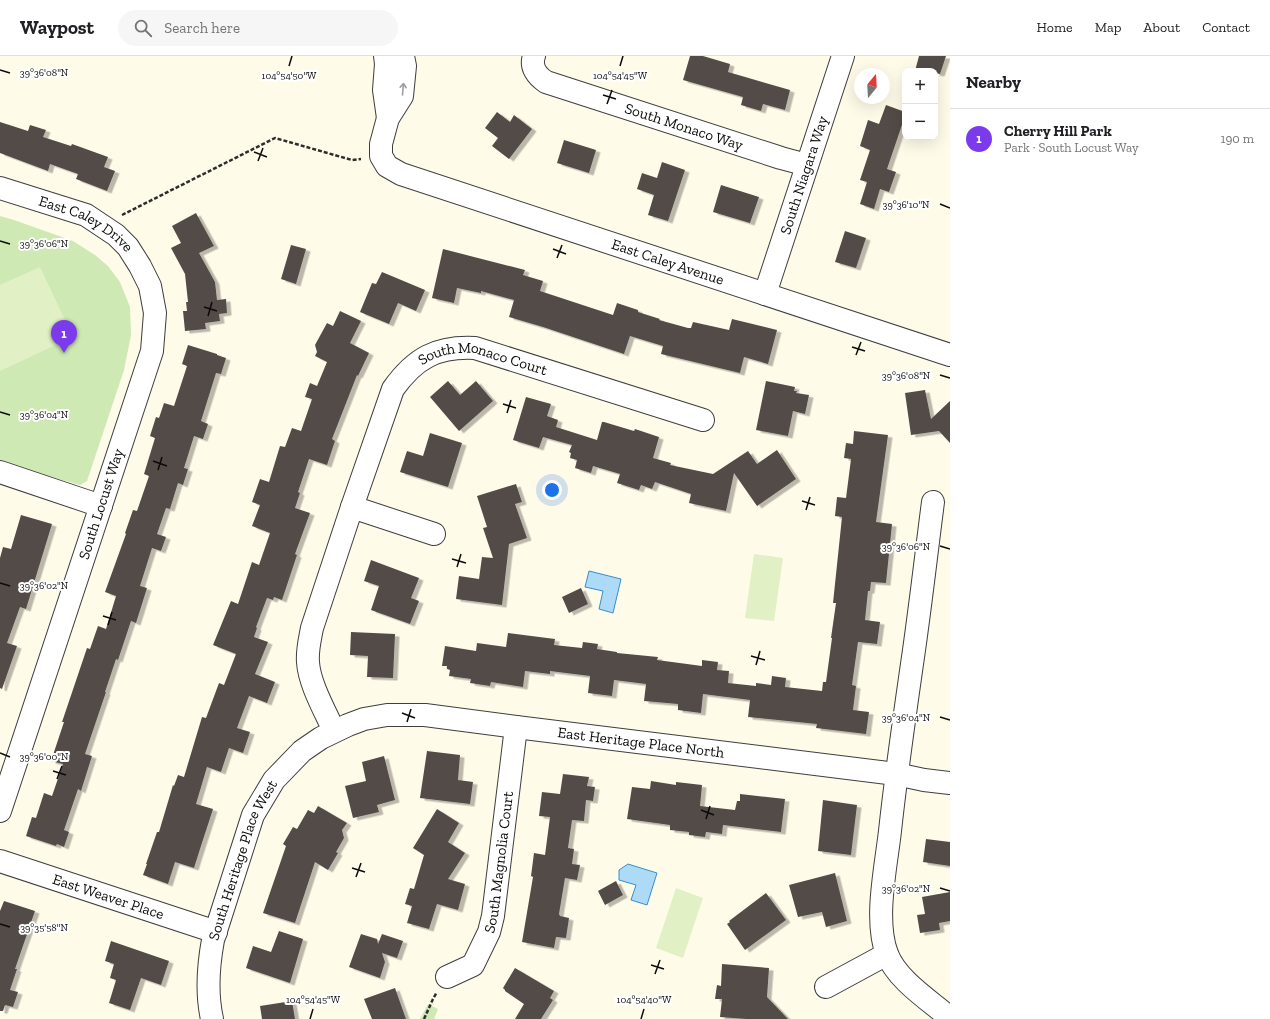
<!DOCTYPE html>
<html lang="en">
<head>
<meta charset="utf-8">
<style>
	:root { --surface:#fff; --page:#f6f6f6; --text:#202124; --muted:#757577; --line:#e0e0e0; --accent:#7c3aed }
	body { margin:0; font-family:"Zilla Slab",serif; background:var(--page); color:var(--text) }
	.controls { position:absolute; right:12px; top:12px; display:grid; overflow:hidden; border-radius:8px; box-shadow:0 4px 16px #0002 }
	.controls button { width:36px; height:36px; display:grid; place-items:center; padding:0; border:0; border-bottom:1px solid var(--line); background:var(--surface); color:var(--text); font:20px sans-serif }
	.compass { position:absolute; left:854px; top:12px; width:36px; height:36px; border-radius:50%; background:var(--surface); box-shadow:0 4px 16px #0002; rotate:18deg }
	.you { position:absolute; left:552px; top:434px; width:14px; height:14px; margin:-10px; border:3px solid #fff; border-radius:50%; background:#1a73e8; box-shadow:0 0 0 6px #1a73e833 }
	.badge { display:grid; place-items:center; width:26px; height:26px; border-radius:50%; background:var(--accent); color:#fff; font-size:13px; font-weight:700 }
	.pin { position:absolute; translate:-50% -33px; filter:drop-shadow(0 1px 2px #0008) }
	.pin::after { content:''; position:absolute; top:21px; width:14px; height:12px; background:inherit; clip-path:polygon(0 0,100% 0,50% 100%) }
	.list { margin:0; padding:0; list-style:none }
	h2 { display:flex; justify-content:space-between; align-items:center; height:52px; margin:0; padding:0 16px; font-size:17px }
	h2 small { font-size:13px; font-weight:400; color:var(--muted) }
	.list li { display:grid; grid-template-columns:26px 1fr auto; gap:12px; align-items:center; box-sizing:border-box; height:60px; padding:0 16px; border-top:1px solid var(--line) }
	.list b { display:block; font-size:15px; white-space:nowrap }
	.list p { margin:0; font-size:13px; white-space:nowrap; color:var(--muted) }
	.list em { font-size:13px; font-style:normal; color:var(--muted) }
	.icon { flex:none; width:22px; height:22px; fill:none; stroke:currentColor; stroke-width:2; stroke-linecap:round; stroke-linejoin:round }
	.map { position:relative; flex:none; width:950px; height:963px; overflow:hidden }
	header { display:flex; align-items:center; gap:24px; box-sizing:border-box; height:56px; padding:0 20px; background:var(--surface); border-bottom:1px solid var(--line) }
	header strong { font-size:19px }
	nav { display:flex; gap:22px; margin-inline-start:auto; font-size:14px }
	.search { width:280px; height:36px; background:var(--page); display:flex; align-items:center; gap:10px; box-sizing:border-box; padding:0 14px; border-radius:22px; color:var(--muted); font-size:15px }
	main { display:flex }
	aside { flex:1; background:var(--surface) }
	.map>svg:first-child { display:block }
	.green { fill:#cee9b3 }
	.pitch { fill:#e1f0c5 }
	.water { fill:#addaf6; stroke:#348fce }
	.building { fill:#534c47; filter:url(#shadow) }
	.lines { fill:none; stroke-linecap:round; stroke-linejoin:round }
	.minor-casing { stroke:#3e3e3e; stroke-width:24 }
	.path { stroke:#2d2d2d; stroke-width:2.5; stroke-dasharray:4 2; stroke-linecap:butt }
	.minor { stroke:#fff; stroke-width:22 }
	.oneway { stroke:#9d9d9d }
	.ticks { fill:none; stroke:#0b0b0b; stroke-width:1.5 }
	.labels { text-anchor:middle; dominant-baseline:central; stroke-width:4; stroke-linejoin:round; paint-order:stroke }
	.street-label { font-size:15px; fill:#0b0b0b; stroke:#fff }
	.ticks-label { font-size:10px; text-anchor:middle; fill:#0b0b0b; stroke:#fff; stroke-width:4; stroke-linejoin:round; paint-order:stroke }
</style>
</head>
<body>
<header>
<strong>Waypost</strong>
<div class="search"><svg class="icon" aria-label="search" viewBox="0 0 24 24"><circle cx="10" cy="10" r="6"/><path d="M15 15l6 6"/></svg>Search here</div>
<nav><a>Home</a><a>Map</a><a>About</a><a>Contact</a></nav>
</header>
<main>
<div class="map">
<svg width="950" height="963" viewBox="0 0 950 963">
	<defs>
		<filter id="shadow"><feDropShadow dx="4.5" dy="2.5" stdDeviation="0" flood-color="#0004"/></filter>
	</defs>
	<rect width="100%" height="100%" fill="#fffbe9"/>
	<path class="green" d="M0 160 14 164 73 185 95 199 108 210 120 226 130 251 131 279 124 314 87 425 80 429 37 417 0 404Z
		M428 948 438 953 434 963H420Z"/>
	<path class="pitch" d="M40 211 73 281 0 315V229Z
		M754 498 783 502 774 565 745 562Z
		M676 832 703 842 683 902 656 892Z"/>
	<path class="water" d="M589 515 621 523 613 557 599 553 603 535 585 531Z
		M628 808 657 817 647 849 631 844 636 829 619 824V814Z"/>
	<path class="building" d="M690 0H703L730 8 728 16 790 34 785 54 763 48 761 55 741 49 743 41 683 24Z
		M919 0H946L940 18 935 17V15H915Z
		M886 49 905 56V60L887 113 896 116 889 136 880 133 874 153 860 148 867 126 860 124 870 94 860 90 868 64 879 68Z
		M497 56 510 66 514 59 532 73 509 103 492 90 498 82 485 72Z
		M0 66 28 75 30 69 46 74 43 81 71 90 72 88 108 101 104 111 115 115 107 135 76 123 78 118 50 108 48 115 0 97Z
		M564 84 596 94 589 117 557 107Z
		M662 106 685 114 668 165 648 159 654 139 637 133 642 117 657 122Z
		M721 129 759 141 750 167 713 156Z
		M196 157 214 190 199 197 215 226 217 244 226 243 227 257 219 258 220 265 205 267 206 273 185 275 183 255H187L186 246H188L185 218 171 192 181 187 172 170Z
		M845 175 866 182 856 212 835 206Z
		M291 189 306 193 296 228 281 223Z
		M443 193 525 214 523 219 543 225 540 235 613 259 617 247 638 254V256L660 263 659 264 688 272H691L693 266 729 274 732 263 777 274 768 308 744 301 740 317 661 298 663 290 630 280 624 298 543 271 509 261 514 244 481 235V237L457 232 454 247 432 242Z
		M382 216 425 234 416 255 398 247 389 268 360 256 372 227 376 228Z
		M340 255 361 265 350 287 369 297 358 320 357 319 332 383 335 385 327 409 309 403 298 436 300 437 295 452 310 457 295 498 297 499 282 544 274 541 273 544 267 542 256 571 257 572 254 581 268 586 255 618 275 626 267 647 249 640 237 672 250 676 243 697 229 692 221 716 207 711 196 748 213 753 200 793 194 812 175 806 168 828 143 819 147 808H146L157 776H159L173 729 174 730 178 719 184 721 202 661 206 662 219 627 224 629 236 598 213 589 231 545 238 548 252 506 259 509 270 477 252 470 260 449 252 446 260 423 269 426 280 390 285 391 292 372 301 375 312 343 305 341 310 327 317 330 327 306 315 300 317 296 315 289 327 267 333 270Z
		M188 289 217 298V299L226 302 221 318 216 317 201 365 208 368 203 383 194 380 184 412 188 413 183 429 178 427 170 453 166 452 157 478 166 481 161 495 152 492 140 530 147 532 136 567 131 565 118 604 116 603 105 636H106L85 698 92 700 81 735 78 733 64 774 69 776 64 791 57 788 56 790 26 780 32 761 36 762 44 737 52 740 63 708 51 705 64 666H62L87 592 90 593 98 570 106 573 116 540 105 536 126 478 125 477 133 454 137 455 149 420 144 418 155 382 150 380 156 361 159 362 164 347 174 350 187 310 182 308Z
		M448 325 460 339 476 325 493 345 459 375 430 341Z
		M766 325 795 331 794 335H797L796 337 809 339 805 358 793 355 788 380 756 374Z
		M925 334 931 363 950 345V387L939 375 911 379 905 337Z
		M526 341 551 348 547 360 558 364 556 371 597 384 602 366H604L634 375 635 373 659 381 653 402 671 407 670 409 713 418 748 395 757 408 777 394 796 423 757 450 734 417 726 455 689 447 691 438 655 426 652 433 641 429 639 434 617 427 620 418 593 410 591 417 575 412 577 404 570 402 571 397 569 396 572 389 543 381 539 392 513 384Z
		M854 375 888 379 876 466 892 468 886 527 871 526 870 535H868L865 564 880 566 877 588 858 586 852 629 856 630 853 654 869 656 866 678 816 672 817 668 748 661 750 644 703 638 701 657 678 654V648L644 645 646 628 614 624 612 640 588 637 590 620 550 615V618L525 615 523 631 491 626 490 630 470 627 471 623 449 620 450 614 447 613V610H442L445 590 476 595 477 587 506 591 508 577 555 583 554 589 582 592 583 586 598 588 597 593 617 596V597L658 601 657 604 702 610V604L718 606 717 614 729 615 728 627 756 630V627L771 629 772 620 786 622 785 631 822 635 823 626H826L832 582H831L836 547H833L842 461 835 460 837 441 846 442 851 403 844 402 846 387 853 388Z
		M430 377 462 387 448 431 400 416 407 395 423 400Z
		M516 428 522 446 515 448 527 482 509 488 502 549 456 543 459 520 479 523 482 501 493 502 483 472 487 471 477 440Z
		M21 459 52 468 26 553 20 551 7 587 17 590 2 633 0 632V502L3 491 11 493Z
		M371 504 419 522 411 542 419 545 410 568 371 554 379 530 364 525Z
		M581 532 588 548 569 557 562 541Z
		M351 576 395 578 393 622 367 621 368 600 350 599Z
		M427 695 460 699 458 724 473 726 470 748 420 742Z
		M384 700 395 744 377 749 379 756 353 762 345 730 366 725 362 706Z
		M563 718 589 721 587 730 595 731 593 745 586 744 584 765 572 764 568 792 574 793 572 808 580 809 577 824 565 822 559 858 560 860 569 862 566 882 556 881 554 892 522 886 533 821 531 820 534 797 545 799 550 761 539 760 542 736 560 738Z
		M651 725 676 729V726L702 729 700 750 735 754 737 745H740V738L785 743 781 776 723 769 722 778 706 776 705 781 689 779V776L670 774V769L627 763 632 731 650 733Z
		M823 744 857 749 851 799 818 795Z
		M318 750 347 767 342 774 344 782 336 796 338 797 328 814 315 806 295 867 263 857 286 790 283 788 293 771 297 773 308 754 314 757Z
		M437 753 459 767 448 786 465 797 448 823 465 828 458 854 437 848 429 873 407 867 412 850 405 848 410 832 414 833 424 799 413 792Z
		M926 783 950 786V810L923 806Z
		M835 817 847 865 826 871 822 856 798 861 789 829Z
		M616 825 623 839 605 849 598 835Z
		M950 836V865L939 867 940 874 920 877 917 859 925 858 922 841Z
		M766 837 786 864 745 894 727 868 730 866 729 865Z
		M4 845 35 855 15 913H17L10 934 18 936 13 951 5 949 3 955H0V855Z
		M279 875 303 883 290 927 246 912 253 890 271 896Z
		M361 878 377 883 378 888 382 878 403 885 397 902 382 897 385 906 380 922 349 911Z
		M111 885 169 905 161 929 141 922 130 954 109 947 116 924 110 922 114 908 105 905Z
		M722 908 769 912 767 941 788 963H746L720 961 722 943H715L717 929 721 930Z
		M515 912 554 935 550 942 553 944 541 963H515L524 948 505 935V934L503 932Z
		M395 932 406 963H372L364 943Z
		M292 945 295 963H262L260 950Z"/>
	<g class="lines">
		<defs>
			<g id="minor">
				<path d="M385 0 386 8 384 34 388 62"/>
				<path id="s1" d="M403 0 405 10 402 40 388 62 381 88V100L387 110 401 118 950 299"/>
				<path id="s2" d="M534 0C530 11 537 20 546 26L781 102 807 109"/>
				<path id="s3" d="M0 132 86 159 116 179 128 191 140 210 150 230 155 257 152 295 0 755"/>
				<path id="s4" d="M765 238 843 0"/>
				<path d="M0 416 101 450"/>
				<path d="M933 446C926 500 920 554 912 608 904 664 896 719 890 775 886 811 874 864 887 898 897 924 929 944 950 962"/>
				<path d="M352 451 434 478"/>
				<path id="s5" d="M334 675C325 655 309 627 308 606 307 594 310 583 312 572L352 451 393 333C415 302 437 290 475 292L703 364"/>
				<path id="s6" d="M0 805 216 876"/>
				<path id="s7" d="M447 921 473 909 489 876 493 860 516 671"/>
				<path d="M826 931 887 898"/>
				<path id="s8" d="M212 963C206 936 208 911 213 884L253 759 274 724 302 695 321 682 348 669 364 663 387 659H425L516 671 896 718 924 724 950 727"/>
			</g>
		</defs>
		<use href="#minor" class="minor-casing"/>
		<path class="path" d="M122 159 275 82 352 104 361 103
			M424 963 433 943 437 936"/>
		<use href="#minor" class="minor"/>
	</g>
	<defs><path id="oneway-shaft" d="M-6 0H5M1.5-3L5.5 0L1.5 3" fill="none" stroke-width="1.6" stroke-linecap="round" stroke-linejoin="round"/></defs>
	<use class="oneway" href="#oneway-shaft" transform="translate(403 33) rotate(-85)"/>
	<path class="ticks" d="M289 10 292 0M620 10 623 0M0 14 10 17M603 39 616 43M607 48 612 34M254 96 267 101M258 105 263 92M940 148 950 152M0 185 10 188M553 193 566 198M557 202 562 189M204 251 217 255M208 260 212 246M852 291 865 295M856 299 861 286M940 319 950 322M503 348 516 352M0 356 10 359M507 357 511 344M153 405 167 410M158 414 162 401M802 445 815 449M806 454 810 441M940 490 950 493M452 503 466 507M457 511 461 498M0 527 10 530M103 560 116 564M108 569 112 556M751 600 765 604M756 609 760 595M402 657 415 662M940 661 950 664M407 666 411 653M0 697 10 701M53 715 66 719M57 723 62 710M701 754 714 759M706 763 710 750M352 812 365 816M356 821 361 807M940 832 950 835M0 868 10 871M651 909 664 913M655 918 660 904M310 963 313 953M641 963 644 953"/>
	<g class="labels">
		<g class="street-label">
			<text stroke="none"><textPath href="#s2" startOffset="176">South Monaco Way</textPath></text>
			<text stroke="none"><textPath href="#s4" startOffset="125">South Niagara Way</textPath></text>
			<text stroke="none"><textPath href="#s3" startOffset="94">East Caley Drive</textPath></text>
			<text stroke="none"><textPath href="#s1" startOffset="414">East Caley Avenue</textPath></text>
			<text stroke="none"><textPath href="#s5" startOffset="466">South Monaco Court</textPath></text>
			<text transform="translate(101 448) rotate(-72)">South Locust Way</text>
			<text stroke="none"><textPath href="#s8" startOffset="641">East Heritage Place North</textPath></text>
			<text stroke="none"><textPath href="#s8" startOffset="165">South Heritage Place West</textPath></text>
			<text stroke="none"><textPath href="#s7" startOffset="136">South Magnolia Court</textPath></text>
			<text stroke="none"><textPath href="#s6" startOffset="114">East Weaver Place</textPath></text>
		</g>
	</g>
	<g class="ticks-label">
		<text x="44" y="20">39°36'08"N</text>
		<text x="289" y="23">104°54'50"W</text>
		<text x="620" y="23">104°54'45"W</text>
		<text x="906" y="152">39°36'10"N</text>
		<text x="44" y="191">39°36'06"N</text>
		<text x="906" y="323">39°36'08"N</text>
		<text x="44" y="362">39°36'04"N</text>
		<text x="906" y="494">39°36'06"N</text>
		<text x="44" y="533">39°36'02"N</text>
		<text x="906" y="665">39°36'04"N</text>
		<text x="44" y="704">39°36'00"N</text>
		<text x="906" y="836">39°36'02"N</text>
		<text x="44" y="875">39°35'58"N</text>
		<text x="313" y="947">104°54'45"W</text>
		<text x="644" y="947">104°54'40"W</text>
	</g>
</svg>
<div class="controls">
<button>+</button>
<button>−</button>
</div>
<svg class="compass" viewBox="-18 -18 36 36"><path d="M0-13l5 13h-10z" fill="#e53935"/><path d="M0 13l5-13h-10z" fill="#757577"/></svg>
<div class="you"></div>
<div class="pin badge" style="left:64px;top:297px">1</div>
</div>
<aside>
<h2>Nearby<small></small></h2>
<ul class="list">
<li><span class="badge">1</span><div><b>Cherry Hill Park</b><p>Park · South Locust Way</p></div><em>190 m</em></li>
</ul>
</aside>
</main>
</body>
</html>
